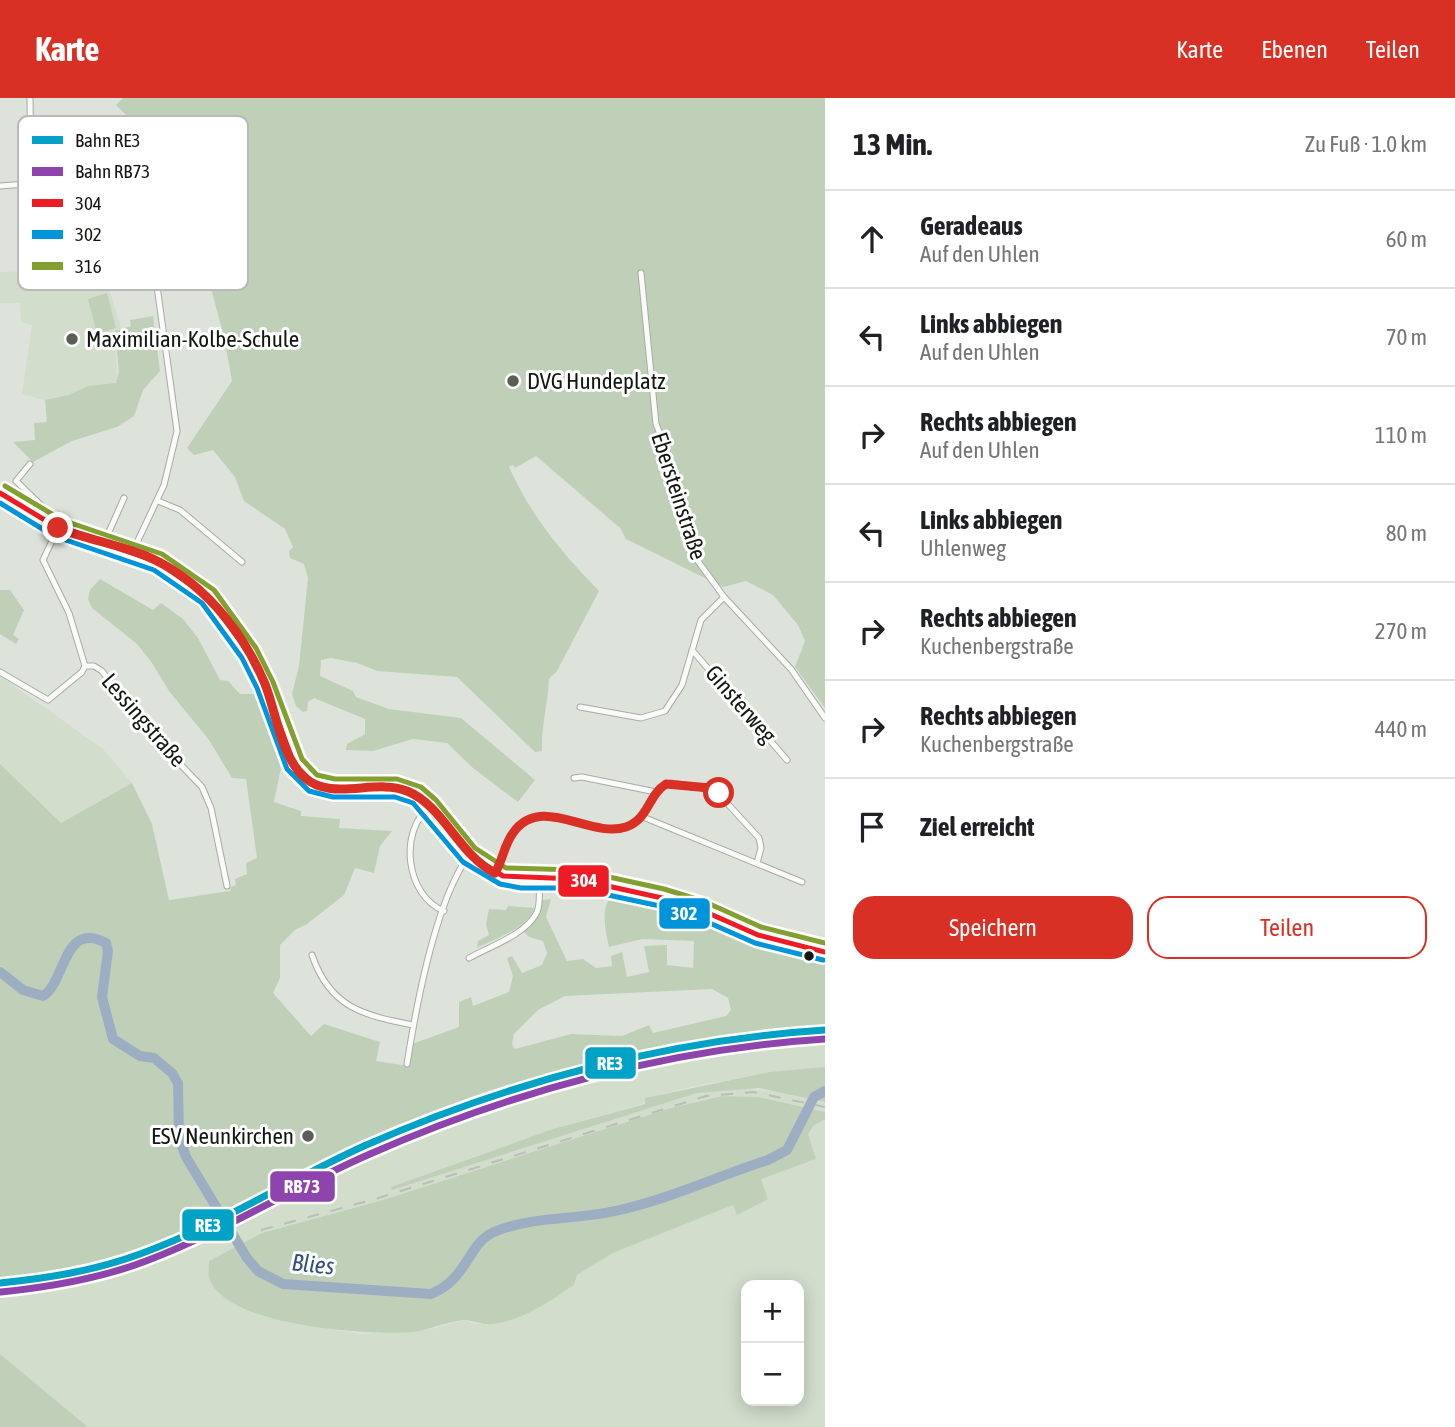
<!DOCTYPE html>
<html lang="de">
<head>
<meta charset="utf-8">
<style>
	:root { --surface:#fff; --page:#f6f6f6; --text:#202124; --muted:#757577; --line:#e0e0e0; --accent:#d93025 }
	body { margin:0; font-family:"Asap Condensed",sans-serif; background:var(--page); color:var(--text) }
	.controls { position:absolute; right:21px; bottom:21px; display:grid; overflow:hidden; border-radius:14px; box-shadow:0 4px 18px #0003 }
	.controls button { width:63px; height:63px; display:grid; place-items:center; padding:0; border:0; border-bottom:2px solid var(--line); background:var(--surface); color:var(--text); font:35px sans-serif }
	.stop { position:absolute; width:21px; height:21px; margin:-16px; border:5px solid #d93025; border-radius:50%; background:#fff }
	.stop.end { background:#d93025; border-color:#fff; box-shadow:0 2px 7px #0008 }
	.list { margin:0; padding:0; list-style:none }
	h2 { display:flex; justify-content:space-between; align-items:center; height:91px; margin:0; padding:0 28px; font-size:30px }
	h2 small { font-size:23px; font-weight:400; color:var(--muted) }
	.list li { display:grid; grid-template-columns:46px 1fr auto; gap:21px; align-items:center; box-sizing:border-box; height:98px; padding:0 28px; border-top:2px solid var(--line) }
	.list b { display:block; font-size:26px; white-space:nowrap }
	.list p { margin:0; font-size:23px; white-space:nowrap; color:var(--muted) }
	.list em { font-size:23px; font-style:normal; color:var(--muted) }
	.actions { display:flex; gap:14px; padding:21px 28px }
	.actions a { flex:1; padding:16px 0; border:2px solid var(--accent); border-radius:21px; text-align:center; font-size:24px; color:var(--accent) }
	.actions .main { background:var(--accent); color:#fff }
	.icon { flex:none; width:38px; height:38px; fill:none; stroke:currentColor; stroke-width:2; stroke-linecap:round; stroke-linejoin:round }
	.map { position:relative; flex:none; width:825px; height:1329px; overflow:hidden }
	header { display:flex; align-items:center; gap:42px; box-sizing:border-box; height:98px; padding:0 35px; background:var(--accent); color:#fff }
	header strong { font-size:33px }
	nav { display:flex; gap:38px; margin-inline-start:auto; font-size:24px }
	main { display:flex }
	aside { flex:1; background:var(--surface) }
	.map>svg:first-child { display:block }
	.built { fill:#d2ddcc; fill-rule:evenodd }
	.green { fill:#c0d0b8; fill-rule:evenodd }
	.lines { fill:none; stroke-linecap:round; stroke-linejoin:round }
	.river { stroke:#9daec3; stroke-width:10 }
	.minor-casing { stroke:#a7aba5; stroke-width:7 }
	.secondary-casing { stroke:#a7aba5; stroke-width:10 }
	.minor { stroke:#fafbf9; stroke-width:5 }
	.secondary { stroke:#fafbf9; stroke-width:8 }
	.rail { stroke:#bbbdbb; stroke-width:2; stroke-dasharray:12 12; stroke-linecap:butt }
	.bus-1-casing { stroke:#fff; stroke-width:10 }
	.bus-2-casing { stroke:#fff; stroke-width:10 }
	.bus-3-casing { stroke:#fff; stroke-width:10 }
	.bus-1 { stroke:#ed1c24; stroke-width:5 }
	.bus-2 { stroke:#0095da; stroke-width:5 }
	.bus-3 { stroke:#81a02f; stroke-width:5 }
	.rail-1-casing { stroke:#fff; stroke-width:12 }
	.rail-2-casing { stroke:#fff; stroke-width:12 }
	.rail-1 { stroke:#01a2c5; stroke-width:7 }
	.rail-2 { stroke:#8e44ad; stroke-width:7 }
	.route { stroke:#d93025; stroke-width:9 }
	.poi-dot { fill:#5a5e57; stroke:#fff; stroke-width:2.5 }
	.bus-dot { fill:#131711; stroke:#fff; stroke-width:2.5 }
	.labels { text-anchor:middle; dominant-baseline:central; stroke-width:6; stroke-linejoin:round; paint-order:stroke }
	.poi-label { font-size:23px; fill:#131711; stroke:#fff; text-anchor:start }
	.street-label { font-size:23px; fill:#131711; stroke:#fff }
	.water-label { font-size:24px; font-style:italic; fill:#334f7e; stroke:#fff }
	.key { fill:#fff; stroke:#b8b9b8; stroke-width:2 }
	.key-label { font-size:19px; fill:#131711 }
	.line-badge { stroke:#fff; stroke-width:2.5 }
	.badge-label { font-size:19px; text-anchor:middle; font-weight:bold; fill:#fff }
</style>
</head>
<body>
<header>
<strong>Karte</strong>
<nav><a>Karte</a><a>Ebenen</a><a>Teilen</a></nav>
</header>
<main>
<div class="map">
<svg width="825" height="1329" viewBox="0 0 825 1329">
	<rect width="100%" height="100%" fill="#dde3da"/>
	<path class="built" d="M101 168 122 231 115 233 117 283 112 287 88 288 68 297 45 302 22 296 32 227 21 224 20 205H0V174L44 173 46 180Z
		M0 578 103 651 132 685 61 725 0 666Z
		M825 929V969L704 986 645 1000V1005L553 1031 391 1089 392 1092 697 995 737 990 791 995 825 1004V1014L759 999 722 998 702 1002 383 1102 262 1135 209 1164 225 1199 287 1224 362 1236 431 1231 465 1222 475 1226H493L539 1209 574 1187 577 1177 613 1155 733 1107 738 1116 768 1100 761 1081 816 1061 808 1036 812 1028 825 1021V1329H88L0 1256V1182L82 1173 148 1153 390 1034 550 978 722 937ZM746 1187H799V1303H746Z"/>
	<path class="green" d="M123 0H825V610L795 569 805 543 798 527 773 497 746 483 723 489 626 441 620 430 536 358 515 370 513 367 509 369C531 418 562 455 599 493L557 573 549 581C548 606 541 628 542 653L535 654 457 579 377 573 357 565 331 560 321 562 320 578 353 593 356 599 389 611 461 620 535 682 518 704 473 670 447 645 413 641 373 653 346 652 347 646 365 636V621L314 600 308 604 307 613 303 614 296 608 292 596 299 568 308 480 304 466 290 460 289 453 293 449 285 431 244 403 235 379 213 352 194 357 187 350 232 283 224 239 192 119 188 89 196 58 147 38 116 7Z
		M107 195 116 230 97 236 88 201Z
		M153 218 160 273 143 292 134 318 117 329 72 343 33 364 13 344 35 342 34 325 47 324 45 302 68 297 88 288 116 285 119 274 115 233 131 228 130 222Z
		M100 481 153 512 161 505 183 521 198 540 220 582 228 583 240 596H254L281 670 274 704 301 713V718L340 721 339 730 392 733 380 748 374 775 355 770 344 797 307 826 295 832 280 847V880L273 895 311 938 324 926 380 944 376 963 408 968 412 946 459 929V904L471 899 473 908 509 894 513 878 507 860 512 858 522 875 542 867 547 855 543 843 529 839 523 833 538 817 542 802 551 801 546 819 567 863 583 861 596 870 612 868 611 858 622 854 627 879 649 874 644 848 667 847V867L693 870 694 843 642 841 609 849C605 831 600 810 613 796L685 814 768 849 825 860V929C668 935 491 985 350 1052 235 1106 131 1179 0 1182V666L61 725 132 685 152 726 169 802 230 793 231 789 236 787 235 781 247 776 246 765 257 760 246 681 232 680 209 642 169 593 152 565 137 546 92 510 88 501 90 492ZM712 891 728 900 731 912 726 918 653 935 649 927 622 938 571 936 515 951 512 946 514 936 538 912 565 898Z
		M0 492H10L24 512 13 537 19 541 16 546 0 536Z
		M508 808 534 810C530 829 494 841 477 850L478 843 489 837 486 826 489 811 506 812Z
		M825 969V1004L759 990 697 995 392 1092 391 1089 553 1031 645 1006V1000L770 974Z
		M722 998 759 999 825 1014V1021L813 1028 808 1036 816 1061 761 1081 768 1101 737 1117 733 1107 613 1155 577 1177 574 1187C550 1203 522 1223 492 1226 482 1227 475 1223 466 1222 458 1221 426 1232 414 1234 372 1238 223 1229 209 1179 208 1175 209 1168 209 1163L262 1135 383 1102 671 1010Z
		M0 1256 88 1329H0Z"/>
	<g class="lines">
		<path class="river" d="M0 874 23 892 43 898C66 884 63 822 106 845L108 853 102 899 113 941 140 958 154 960 172 975 178 985 179 1039 186 1059 247 1160 258 1173 283 1186 431 1196C469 1180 467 1146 494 1134 531 1118 576 1122 615 1113 667 1102 718 1078 768 1062L787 1052 814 999 825 993"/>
		<defs>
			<path id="minor" d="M30 0 31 86
				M0 88 39 85 133 59 140 65 177 333 164 387 133 453
				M641 175 656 326 667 353 695 459 724 499 791 571 825 620
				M30 366 16 383 43 409 39 417
				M158 403 180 412 242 464
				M58 430 43 462 69 515 85 568
				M104 445 124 400
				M692 552 787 662
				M85 568H94L102 573 136 620 202 689 211 710 227 788
				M0 574 48 602 82 574 85 568
				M580 609 641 620 665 613 682 587 701 522 724 499
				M574 680 582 679 656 694
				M430 708C398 734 406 798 444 813
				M643 719 802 784
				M495 775C503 762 504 747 513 735 542 695 590 741 627 729 649 721 648 689 671 685L715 692 759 740 761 750 757 765
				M312 857C330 910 363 917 413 927
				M469 860C489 849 527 836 537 814 541 804 539 791 539 781
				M407 966C416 909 435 804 469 757"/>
			<path id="secondary" d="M0 395 58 430 158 464 208 499 249 555 265 587 294 666 313 685 334 690H396L417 697 430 708 469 757 503 778 522 781H576L662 800 699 811 758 837 825 854"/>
		</defs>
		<use href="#minor" class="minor-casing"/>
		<use href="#secondary" class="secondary-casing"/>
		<use href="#minor" class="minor"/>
		<use href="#secondary" class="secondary"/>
		<path class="rail" d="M577 977 727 947 825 940
			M261 1132 375 1101 706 998 753 994 825 1009"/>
		<defs>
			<path id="bus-1" d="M0 395 58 430 158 464 208 499 249 555 265 587 294 666 313 685 334 690H396L417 697 430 708 469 757 503 778 576 781 662 800 699 811 758 837 825 854"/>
			<path id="bus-2" d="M0 405 54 438 154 472 202 505 242 560 257 590 287 671 309 693 333 699H395L413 705 463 764 500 786 521 790H575L660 808 696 819 755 845 823 862"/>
			<path id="bus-3" d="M5 388 62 422 162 456 214 492 256 550 273 584 302 661 317 677 335 681H397L421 689 436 702 475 750 506 770 577 772 664 791 703 803 761 829 825 845"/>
		</defs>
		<use href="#bus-1" class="bus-1-casing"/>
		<use href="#bus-2" class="bus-2-casing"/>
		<use href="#bus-3" class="bus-3-casing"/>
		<use href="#bus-1" class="bus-1"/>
		<use href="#bus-2" class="bus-2"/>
		<use href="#bus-3" class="bus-3"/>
		<defs>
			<path id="rail-1" d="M0 1185C48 1180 94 1173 140 1156 218 1128 289 1082 364 1048 509 984 667 942 825 932"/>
			<path id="rail-2" d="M1 1194C50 1189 99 1181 146 1163 223 1134 294 1089 370 1056 513 993 669 951 825 941"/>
		</defs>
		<use href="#rail-1" class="rail-1-casing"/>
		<use href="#rail-2" class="rail-2-casing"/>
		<use href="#rail-1" class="rail-1"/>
		<use href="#rail-2" class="rail-2"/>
	</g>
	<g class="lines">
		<path class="route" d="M58 430C86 441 116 446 144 457 200 480 242 531 265 586 276 614 281 658 304 679 331 704 375 680 407 693 444 708 457 755 495 775 503 762 504 747 513 735 541 695 590 741 626 729 649 721 648 697 666 686L710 690 719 695"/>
	</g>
	<g class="poi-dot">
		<circle cx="72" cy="241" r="7"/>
		<circle cx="513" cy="283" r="7"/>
		<circle cx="308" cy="1038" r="7"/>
	</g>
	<circle class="bus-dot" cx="809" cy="858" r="6"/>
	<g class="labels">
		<g class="poi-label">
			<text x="86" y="241">Maximilian-Kolbe-Schule</text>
			<text x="527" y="283">DVG Hundeplatz</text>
			<text x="294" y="1038" text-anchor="end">ESV Neunkirchen</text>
		</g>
		<g class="street-label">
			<text transform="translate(679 398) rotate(72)">Ebersteinstraße</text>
			<text transform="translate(741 606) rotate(49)">Ginsterweg</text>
			<text transform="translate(144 622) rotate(49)">Lessingstraße</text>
		</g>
		<g class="water-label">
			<text transform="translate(313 1166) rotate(6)">Blies</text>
		</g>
	</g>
	<rect x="18" y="18" width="230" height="174" rx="10" class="key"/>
	<rect x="32" y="38" width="31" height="8" fill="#01a2c5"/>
	<rect x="32" y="69" width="31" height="9" fill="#8e44ad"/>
	<rect x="32" y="101" width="31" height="8" fill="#ed1c24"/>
	<rect x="32" y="132" width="31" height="9" fill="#0095da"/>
	<rect x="32" y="164" width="31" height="8" fill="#81a02f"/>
	<g class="key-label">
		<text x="75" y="49">Bahn RE3</text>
		<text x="75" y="80">Bahn RB73</text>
		<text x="75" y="112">304</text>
		<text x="75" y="143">302</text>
		<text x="75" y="175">316</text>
	</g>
	<g class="line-badge">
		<rect x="557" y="766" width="53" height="34" rx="7" fill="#ed1c24"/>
		<rect x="658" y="799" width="53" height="33" rx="7" fill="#0095da"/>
		<rect x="584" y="948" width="53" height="34" rx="7" fill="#01a2c5"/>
		<rect x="269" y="1072" width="67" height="33" rx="7" fill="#8e44ad"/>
		<rect x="181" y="1110" width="54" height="34" rx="7" fill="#01a2c5"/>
	</g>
	<g class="badge-label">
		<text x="584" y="789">304</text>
		<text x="684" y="822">302</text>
		<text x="610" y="972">RE3</text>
		<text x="302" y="1095">RB73</text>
		<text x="208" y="1134">RE3</text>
	</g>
</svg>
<div class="controls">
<button>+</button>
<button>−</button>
</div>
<div class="stop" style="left:719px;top:695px"></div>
<div class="stop end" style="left:58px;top:430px"></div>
</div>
<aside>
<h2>13 Min.<small>Zu Fuß · 1.0 km</small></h2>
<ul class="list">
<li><svg class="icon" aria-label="ahead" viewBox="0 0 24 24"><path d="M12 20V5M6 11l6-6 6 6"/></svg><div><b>Geradeaus</b><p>Auf den Uhlen</p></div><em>60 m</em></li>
<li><svg class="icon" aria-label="left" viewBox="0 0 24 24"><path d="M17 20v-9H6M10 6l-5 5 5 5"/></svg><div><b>Links abbiegen</b><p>Auf den Uhlen</p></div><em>70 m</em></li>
<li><svg class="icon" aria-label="right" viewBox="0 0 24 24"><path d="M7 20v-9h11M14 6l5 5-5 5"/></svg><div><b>Rechts abbiegen</b><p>Auf den Uhlen</p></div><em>110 m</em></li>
<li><svg class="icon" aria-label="left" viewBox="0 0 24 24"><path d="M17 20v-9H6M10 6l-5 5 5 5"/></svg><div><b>Links abbiegen</b><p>Uhlenweg</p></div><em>80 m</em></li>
<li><svg class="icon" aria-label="right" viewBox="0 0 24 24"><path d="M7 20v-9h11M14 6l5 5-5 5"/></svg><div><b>Rechts abbiegen</b><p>Kuchenbergstraße</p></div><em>270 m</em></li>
<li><svg class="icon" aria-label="right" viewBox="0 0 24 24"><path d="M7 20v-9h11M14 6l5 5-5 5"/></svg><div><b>Rechts abbiegen</b><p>Kuchenbergstraße</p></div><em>440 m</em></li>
<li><svg class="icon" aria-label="arrive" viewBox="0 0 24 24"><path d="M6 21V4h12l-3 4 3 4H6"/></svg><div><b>Ziel erreicht</b></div></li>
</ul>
<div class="actions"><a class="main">Speichern</a><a>Teilen</a></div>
</aside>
</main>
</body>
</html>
